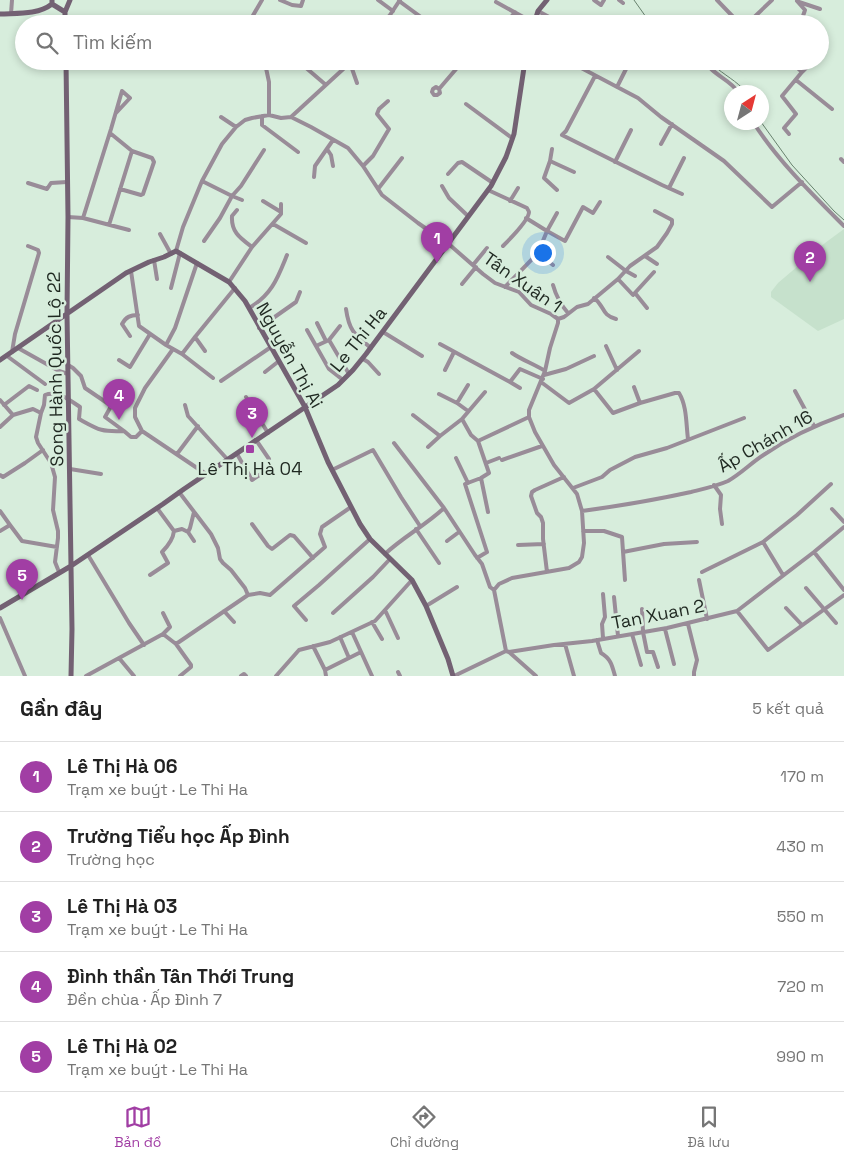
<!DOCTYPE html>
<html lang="vi">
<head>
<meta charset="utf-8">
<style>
	:root { --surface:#fff; --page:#f2f2f2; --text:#222; --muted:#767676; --line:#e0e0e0; --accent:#a13ea4 }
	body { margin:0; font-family:"Space Grotesk",sans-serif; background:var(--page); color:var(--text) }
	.compass { position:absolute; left:724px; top:85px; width:45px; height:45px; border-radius:50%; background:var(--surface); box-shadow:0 2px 8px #0003; rotate:36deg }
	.you { position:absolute; left:542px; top:252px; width:18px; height:18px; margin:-12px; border:4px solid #fff; border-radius:50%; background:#1a73e8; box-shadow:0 0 0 8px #1a73e833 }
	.badge { display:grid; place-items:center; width:32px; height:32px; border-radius:50%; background:var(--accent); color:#fff; font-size:16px; font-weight:700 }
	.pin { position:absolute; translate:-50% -41px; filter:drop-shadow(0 1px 2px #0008) }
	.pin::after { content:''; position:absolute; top:26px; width:18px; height:15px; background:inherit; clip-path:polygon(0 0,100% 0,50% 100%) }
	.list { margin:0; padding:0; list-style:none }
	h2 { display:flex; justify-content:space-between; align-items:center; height:65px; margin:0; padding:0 20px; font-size:21px }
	h2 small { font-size:16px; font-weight:400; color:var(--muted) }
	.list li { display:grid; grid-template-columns:32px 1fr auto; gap:15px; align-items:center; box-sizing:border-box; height:70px; padding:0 20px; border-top:1px solid var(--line) }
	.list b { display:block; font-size:19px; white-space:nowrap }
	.list p { margin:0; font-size:16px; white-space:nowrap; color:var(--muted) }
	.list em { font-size:16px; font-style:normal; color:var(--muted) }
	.icon { flex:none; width:28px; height:28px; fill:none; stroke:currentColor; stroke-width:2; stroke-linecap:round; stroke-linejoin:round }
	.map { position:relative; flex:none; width:844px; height:676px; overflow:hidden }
	.search { position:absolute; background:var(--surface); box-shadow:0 2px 8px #0003; left:15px; right:15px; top:15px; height:55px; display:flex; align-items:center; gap:12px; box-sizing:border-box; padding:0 18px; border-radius:28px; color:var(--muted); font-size:19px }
	.sheet { height:415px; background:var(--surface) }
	nav { display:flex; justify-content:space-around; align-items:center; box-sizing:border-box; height:70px; border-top:1px solid var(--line); background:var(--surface); font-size:14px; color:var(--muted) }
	nav a { display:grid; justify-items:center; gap:2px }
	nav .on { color:var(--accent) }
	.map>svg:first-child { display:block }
	.built { fill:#c6e1cc }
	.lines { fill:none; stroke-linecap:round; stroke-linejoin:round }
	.stream { stroke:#68826e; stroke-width:1 }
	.street { stroke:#998c98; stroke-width:4 }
	.secondary { stroke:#736173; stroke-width:5 }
	.poi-dot { fill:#a13ea4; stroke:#d7eddc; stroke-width:2 }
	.labels { text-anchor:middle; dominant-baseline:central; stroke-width:5; stroke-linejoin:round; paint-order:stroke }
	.street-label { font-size:18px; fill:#1f2821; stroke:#d7eddc }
	.poi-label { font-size:18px; fill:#1f2821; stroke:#d7eddc }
</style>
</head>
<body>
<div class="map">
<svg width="844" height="676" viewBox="0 0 844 676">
	<rect width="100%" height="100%" fill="#d7eddc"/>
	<path class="built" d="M844 229V319L818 331 771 297V292L778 283 825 243Z"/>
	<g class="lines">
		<path class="stream" d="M634 0 646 17 658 19 668 24
			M714 61 713 65C724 75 737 81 746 92
			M761 122 792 165 834 211 844 220"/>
		<path class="street" d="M280 0 292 5 301 6 303 0
			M378 0 393 11
			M594 0 601 5 604 0
			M619 0 623 3
			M717 0 740 24
			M399 1 425 20
			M797 1 805 10 803 16 798 24
			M496 2 534 23
			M799 2 820 9
			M538 11 562 24
			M11 14 12 0
			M389 16 398 24
			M802 17 810 24
			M248 24 262 0
			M384 24 400 0
			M506 24 515 12
			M727 24 733 17
			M747 24 772 0
			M260 61 266 68 269 82V115
			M568 61 638 98 661 117 724 161 772 207 802 182
			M705 61C712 75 730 79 738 92
			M350 63 357 83
			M305 67 326 85
			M802 72 808 66
			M595 76 566 131 562 135 662 185 682 194
			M796 80 832 109
			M617 87 630 61
			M439 89 436 87 433 89 432 92 434 95H437L440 93 439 89 463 61
			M466 104 512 138
			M262 116V125L298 152
			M221 117 236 127
			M291 117 352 61
			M753 122C778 161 812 194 844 226
			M110 133 132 151 152 158 154 162 143 194 141 195 120 189
			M789 134 784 128 796 114 782 96 802 72 790 61
			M661 144 672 124
			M327 149 331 155 333 166
			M552 149 550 161 574 172
			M841 159 844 162
			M550 161 544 178 557 190
			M615 162 631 130
			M363 166 373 156 389 129 377 114 379 109 388 101
			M448 174 458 163 462 162 493 183
			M314 177 315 166 333 140
			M202 181 232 196 220 218 204 241
			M28 183 47 189 51 183 67 182
			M442 186 449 198 468 216
			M669 188 684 158
			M378 189 402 158
			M488 190 527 208C527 209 529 211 529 212 529 220 509 240 503 246
			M242 200 232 196 241 186 264 150
			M263 201 281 212
			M510 201 518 188
			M237 210 232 216C231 232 240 238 252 247
			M557 213 547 231 565 241 583 207 593 213 600 202
			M68 217 83 218 129 230
			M83 218 111 129 122 91 130 98 116 113
			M273 224 306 243
			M109 225 132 151
			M160 234 171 254
			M176 251 183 227 202 181 222 144 236 127 245 120 252 118 269 115 281 118 291 117 311 127 348 148 363 166 382 195 418 223 451 246 483 274 495 283 519 292 531 305 551 314 558 319V323L550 348 545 371 529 410V417L535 432 554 465 577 494 582 511 584 543 582 557 579 562 569 568 512 578 499 584 494 590 506 651
			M538 253 553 265
			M645 256 657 264
			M608 257 626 271 635 276
			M154 260 157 279
			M473 265 487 248
			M131 271 139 326 166 345 182 354
			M618 279 633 295 654 272
			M229 282 252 247 281 214V204
			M462 284 476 267
			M553 285C556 296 561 305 568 313
			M505 287 538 253 547 231 526 218
			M171 288 180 253
			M635 293 647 308
			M594 298C605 306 601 315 616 319
			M249 308C272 295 278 277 287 255
			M346 309C349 331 355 335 371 348
			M558 319 564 317 577 307 588 304 618 279 630 266 657 247 667 233 672 224V220L655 211
			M317 323 326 341
			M340 326 329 340 349 374
			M259 328 296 302 300 292
			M307 330 316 346
			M383 332 422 356
			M130 336 122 324C126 317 130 315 138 315
			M195 337 205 351
			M329 340 316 346 329 369 343 380
			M440 344 510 382 520 369 543 379
			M166 345 175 328 197 263
			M606 346 617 370
			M18 348 59 371 68 374
			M173 349 145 388 135 408V417L142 431 206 474
			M12 352 15 334 39 253 38 250 28 246
			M512 353C522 360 534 364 545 371
			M7 356 45 384
			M363 359 368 362 379 374
			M119 360 130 367 150 334
			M68 365 73 368 81 376 85 388 110 405V408L105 417 124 431
			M445 370 454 352
			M265 372 279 361
			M544 375 566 369 594 356
			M213 378 182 354 195 337 235 288
			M221 381 271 347
			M510 382 520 388
			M541 382 569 403 594 389 613 413 640 403 634 387
			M594 389 639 351
			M795 391 814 426
			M439 394 457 403 468 411
			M246 397 268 433
			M0 400 13 415 33 409 41 413 36 437 38 443 51 463 55 477 53 510 58 531V538L55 562 59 572
			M457 403 468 385
			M640 403 675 393H679C687 406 686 424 688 439
			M4 405 29 386 37 390
			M185 405 188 416 228 460
			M41 413 44 405 45 395C57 390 70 400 80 407L79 419C99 430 101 432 124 431L131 437H136L142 431
			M413 415 440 436 462 419 471 435 478 441 529 417
			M462 419 485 392
			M0 427 13 415
			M256 440 269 459
			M394 443 444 508
			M428 447 440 436
			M177 454 198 426
			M237 454 252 480 261 474
			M456 458 468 483
			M502 460 542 446
			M486 463 499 458
			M70 469 101 474
			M332 470 373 450 401 497 420 526
			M0 475 3 477 25 463 43 450
			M481 478 488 512
			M714 485 721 495 720 509 722 524
			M573 488 602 477 610 470 635 457 667 448 744 418
			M179 492 211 534 218 548 220 559 223 563 231 570 245 588 248 595
			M832 509 844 522
			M0 511 10 525
			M582 511C619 506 655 500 691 492 703 489 717 486 728 481 742 473 752 462 765 454 790 437 816 425 844 415
			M252 524 268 546 272 549 290 535 294 536 313 558
			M416 529 439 563
			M0 531 10 525 22 541 57 547
			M174 531 182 529 188 532 190 528 194 512
			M583 531H604L622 537 625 580
			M188 532 194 541
			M447 541 459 532
			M763 542 797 515 831 484
			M518 545 544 544
			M623 552 664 544 697 542
			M814 552 844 590
			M385 554C403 537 426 525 444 508L475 555 482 564 490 587 494 590
			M88 555 129 623 144 645
			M477 558 487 552 465 484 481 478 489 473 478 441
			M547 572 543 539V523L541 517 537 513 531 496 532 492 535 490 564 477
			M702 572 763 542 783 575
			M150 575 168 563 162 552C168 546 173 540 174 531L157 508
			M699 580 707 619
			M806 588 836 623
			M603 594 605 617 602 624 603 638
			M614 597 618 636
			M426 606 457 587
			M786 608 802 625
			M642 609 643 632 647 652H653L658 667
			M385 610 398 638
			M224 611 234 622
			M737 611 768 650 844 595
			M163 613 170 627 163 634
			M333 613 373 577 390 559
			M0 618 25 676
			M306 620 294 606 319 585 370 539
			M372 622 382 639
			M688 624 697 660 694 672V676
			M665 629 674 664
			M352 632 372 676
			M632 634 641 665
			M340 637 349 658
			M597 640 601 653C611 659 612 665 615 676
			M176 644 191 665V667L180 676
			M565 644 574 676
			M313 646 325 670
			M509 652 536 676
			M119 658 134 676
			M398 672 400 676
			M86 676 163 634 176 644 248 595 260 593 270 595 325 547 320 534 322 527 351 507
			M241 676 244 674 246 676
			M276 676 299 650 330 642 375 621 412 580
			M326 676 325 670 361 652
			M454 676 506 651 509 652 554 645 592 641 667 628 737 611 814 552 844 527"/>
		<path class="secondary" d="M52 0V4L65 12
			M0 14C17 13 38 15 52 4
			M65 24V12L70 0
			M534 24 538 11 547 0
			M66 61 68 217 67 314 72 629 71 676
			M0 360 126 273 149 262 164 257 176 251 229 282 245 301 305 407 328 462 360 524 370 539 412 580 426 606 448 659 453 676
			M0 608 71 566 163 504 184 489 338 385 353 370 366 354 491 186 506 157 514 134 525 61"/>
	</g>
	<rect class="poi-dot" x="245" y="444" width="10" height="10" rx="2.5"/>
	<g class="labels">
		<g class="street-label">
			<text transform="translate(523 282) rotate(35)">Tân Xuân 1</text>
			<text transform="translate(358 339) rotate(-51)">Le Thi Ha</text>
			<text transform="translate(290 355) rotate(61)">Nguyễn Thị Ai</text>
			<text transform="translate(55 369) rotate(-91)">Song Hành Quốc Lộ 22</text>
			<text transform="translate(765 441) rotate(-30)">Ấp Chánh 16</text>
			<text transform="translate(658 614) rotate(-11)">Tan Xuan 2</text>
		</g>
		<g class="poi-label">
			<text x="250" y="468">Lê Thị Hà 04</text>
		</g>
	</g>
</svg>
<svg class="compass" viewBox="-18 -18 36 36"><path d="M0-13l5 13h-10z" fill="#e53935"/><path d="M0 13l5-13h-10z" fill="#767676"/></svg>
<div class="you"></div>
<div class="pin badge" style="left:437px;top:263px">1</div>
<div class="pin badge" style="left:810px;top:282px">2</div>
<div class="pin badge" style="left:252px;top:438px">3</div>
<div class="pin badge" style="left:119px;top:420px">4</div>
<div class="pin badge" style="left:22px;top:600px">5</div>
<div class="search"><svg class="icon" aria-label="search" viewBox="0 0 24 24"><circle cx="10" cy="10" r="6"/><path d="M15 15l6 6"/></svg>Tìm kiếm</div>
</div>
<section class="sheet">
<h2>Gần đây<small>5 kết quả</small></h2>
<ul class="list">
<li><span class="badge">1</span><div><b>Lê Thị Hà 06</b><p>Trạm xe buýt · Le Thi Ha</p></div><em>170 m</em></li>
<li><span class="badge">2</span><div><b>Trường Tiểu học Ấp Đình</b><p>Trường học</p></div><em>430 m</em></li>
<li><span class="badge">3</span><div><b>Lê Thị Hà 03</b><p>Trạm xe buýt · Le Thi Ha</p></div><em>550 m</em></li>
<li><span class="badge">4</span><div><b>Đình thần Tân Thới Trung</b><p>Đền chùa · Ấp Đình 7</p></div><em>720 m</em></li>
<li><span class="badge">5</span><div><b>Lê Thị Hà 02</b><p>Trạm xe buýt · Le Thi Ha</p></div><em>990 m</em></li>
</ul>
</section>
<nav>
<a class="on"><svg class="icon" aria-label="map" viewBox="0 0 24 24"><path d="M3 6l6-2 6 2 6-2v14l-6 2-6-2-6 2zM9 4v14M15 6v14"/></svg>Bản đồ</a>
<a><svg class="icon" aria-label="directions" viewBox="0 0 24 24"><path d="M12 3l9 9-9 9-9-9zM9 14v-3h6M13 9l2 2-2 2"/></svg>Chỉ đường</a>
<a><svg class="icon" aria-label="saved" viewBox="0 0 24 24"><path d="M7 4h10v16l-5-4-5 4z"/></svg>Đã lưu</a>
</nav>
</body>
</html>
